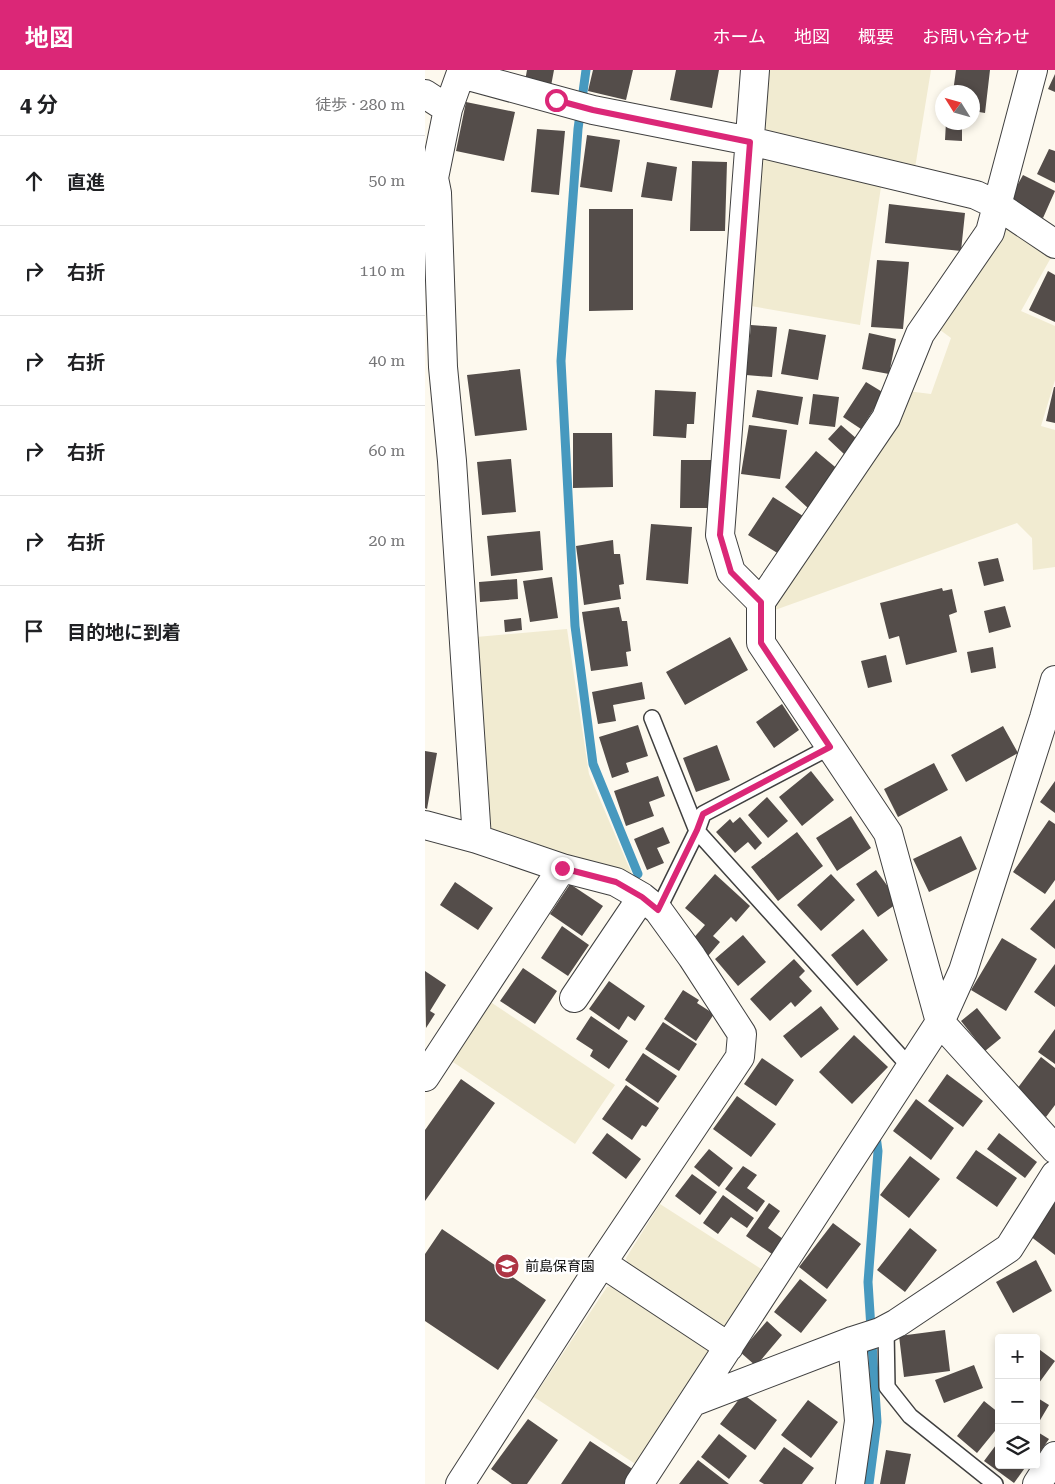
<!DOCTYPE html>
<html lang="ja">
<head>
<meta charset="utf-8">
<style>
	:root { --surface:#fff; --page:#f6f6f6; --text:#202124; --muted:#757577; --line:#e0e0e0; --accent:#db2777 }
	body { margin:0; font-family:"Roboto Serif","Noto Sans JP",serif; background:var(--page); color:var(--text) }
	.controls { position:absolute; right:15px; bottom:15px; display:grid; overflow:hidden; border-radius:5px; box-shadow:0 2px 8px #0003 }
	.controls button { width:45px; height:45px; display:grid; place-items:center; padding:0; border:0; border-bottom:1px solid var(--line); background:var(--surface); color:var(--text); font:25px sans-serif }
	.compass { position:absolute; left:510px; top:15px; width:45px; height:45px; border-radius:50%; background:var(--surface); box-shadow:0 2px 8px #0003; rotate:307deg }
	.stop { position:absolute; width:15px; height:15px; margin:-11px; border:4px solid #db2777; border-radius:50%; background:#fff }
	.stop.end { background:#db2777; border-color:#fff; box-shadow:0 1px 5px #0008 }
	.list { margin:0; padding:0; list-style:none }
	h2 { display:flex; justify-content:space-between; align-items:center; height:65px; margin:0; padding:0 20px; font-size:21px }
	h2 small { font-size:16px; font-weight:400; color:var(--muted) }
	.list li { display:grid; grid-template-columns:32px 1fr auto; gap:15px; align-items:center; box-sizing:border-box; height:90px; padding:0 20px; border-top:1px solid var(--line) }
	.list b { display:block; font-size:19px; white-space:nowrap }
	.list em { font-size:16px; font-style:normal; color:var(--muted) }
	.icon { flex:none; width:28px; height:28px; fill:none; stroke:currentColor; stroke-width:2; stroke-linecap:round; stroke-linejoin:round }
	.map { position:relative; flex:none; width:630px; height:1414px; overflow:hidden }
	header { display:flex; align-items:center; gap:30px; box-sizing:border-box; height:70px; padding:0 25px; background:var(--accent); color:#fff }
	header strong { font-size:24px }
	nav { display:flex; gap:28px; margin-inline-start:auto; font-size:18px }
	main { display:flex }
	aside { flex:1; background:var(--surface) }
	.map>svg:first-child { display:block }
	.farmland { fill:#f1ebd1 }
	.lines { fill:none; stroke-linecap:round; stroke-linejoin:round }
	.stream { stroke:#4799bf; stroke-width:9 }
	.building { fill:#544d4a }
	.service-casing { stroke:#404040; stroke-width:18 }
	.minor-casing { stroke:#404040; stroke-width:30 }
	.service { stroke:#fff; stroke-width:15 }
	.minor { stroke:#fff; stroke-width:28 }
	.route { stroke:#db2777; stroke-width:6 }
	.labels { text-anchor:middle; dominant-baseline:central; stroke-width:5; stroke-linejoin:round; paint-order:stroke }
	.poi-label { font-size:14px; fill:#0d0d0d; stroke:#fff; text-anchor:start }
</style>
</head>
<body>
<header>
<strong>地図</strong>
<nav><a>ホーム</a><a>地図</a><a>概要</a><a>お問い合わせ</a></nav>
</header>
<main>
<aside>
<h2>4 分<small>徒歩 · 280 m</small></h2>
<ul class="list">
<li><svg class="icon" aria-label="ahead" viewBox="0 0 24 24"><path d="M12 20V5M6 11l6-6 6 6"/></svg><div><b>直進</b></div><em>50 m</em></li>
<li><svg class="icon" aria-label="right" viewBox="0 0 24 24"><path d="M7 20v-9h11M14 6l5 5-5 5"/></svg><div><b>右折</b></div><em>110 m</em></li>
<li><svg class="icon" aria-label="right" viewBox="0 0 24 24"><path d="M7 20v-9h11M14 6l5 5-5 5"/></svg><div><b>右折</b></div><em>40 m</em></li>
<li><svg class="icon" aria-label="right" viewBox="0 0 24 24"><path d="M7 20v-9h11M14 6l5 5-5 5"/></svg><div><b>右折</b></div><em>60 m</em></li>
<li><svg class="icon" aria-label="right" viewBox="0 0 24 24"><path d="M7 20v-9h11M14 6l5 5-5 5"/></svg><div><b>右折</b></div><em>20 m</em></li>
<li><svg class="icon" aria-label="arrive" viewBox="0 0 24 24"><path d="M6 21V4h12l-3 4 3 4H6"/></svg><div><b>目的地に到着</b></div></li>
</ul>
</aside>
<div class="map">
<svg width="630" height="1414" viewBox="0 0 630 1414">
	<rect width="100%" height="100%" fill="#fdf9ee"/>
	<path class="farmland" d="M341 0H506L490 98 336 69Z
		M337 88 456 117 435 255 326 236Z
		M579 152 628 184 596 241 630 256V310L616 356 630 360V497L608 500 607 468 592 453 350 540 353 523 482 321 506 324 526 268 511 257Z
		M142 559 164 704 209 809 153 789 64 760 51 567Z
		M64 931 190 1015 150 1074 25 990Z
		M235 1134 341 1202 305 1256 294 1258 204 1200 201 1188Z
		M194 1215 285 1273 287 1284 215 1397 109 1327 182 1217Z"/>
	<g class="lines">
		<path class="stream" d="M161 0 153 59 136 291 150 556 168 694 213 804
			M444 1414 452 1352 443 1212 453 1081 451 1066"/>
	</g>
	<path class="building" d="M102 0H129L126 16 100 11Z
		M168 0H208L201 30 163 21Z
		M251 0H294L287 38 245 30Z
		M531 0H565L560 43 548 41V22H528Z
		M630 4V22L623 19Z
		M41 32 90 42 79 91 31 81Z
		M521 52H537V71L520 70Z
		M112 59 140 61 134 125 106 122Z
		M162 65 195 70 187 122 155 117Z
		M624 79 630 81V113L612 104Z
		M267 91 302 92 300 161H265Z
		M222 92 252 97 247 131 216 127Z
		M598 105 630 121 618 148 584 130Z
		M464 134 540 143 536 181 460 173Z
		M164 139H208V240L164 241Z
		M452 190 484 192 478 259 446 257Z
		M623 201 630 205V252L604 240Z
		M326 255 352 257 347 307 321 305Z
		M364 259 401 265 393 310 356 304Z
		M444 263 471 269 464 304 437 299Z
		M95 299 102 360 50 366 42 305Z
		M441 312 459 323 436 359 418 347Z
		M629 317H630V353L621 351Z
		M230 320 271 322 269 354H262L261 368 228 366Z
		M332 320 378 327 373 355 327 347Z
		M388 324 414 327 410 357 384 354Z
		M324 355 362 360 355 409 316 404Z
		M416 355 432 369 419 384 403 369Z
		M148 363H187L188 417 148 418Z
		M391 381 415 401 383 438 360 417Z
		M86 389 91 442 57 445 52 392Z
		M256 390H288L287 438H255Z
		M348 427 378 446 354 484 323 465Z
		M226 454 267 457 263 514 221 510Z
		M115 461 118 500 66 506 62 466Z
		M188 470 189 484H195L199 514 194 515 196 529 159 535 151 476Z
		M573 488 579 511 559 516 553 492Z
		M127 507 133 548 105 552 98 511Z
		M92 509 93 529 55 532 54 512Z
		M517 518 518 521 527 519 532 542 524 545 532 582 481 595 474 566 464 569 455 533Z
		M580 536 586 557 564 563 559 541Z
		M194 537 197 551H202L206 581 201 582 203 596 166 601 157 542Z
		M96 548 97 560 80 562 79 550Z
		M305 567 323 600 260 635 241 602Z
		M568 577 571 598 546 603 542 582Z
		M461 585 467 612 443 618 436 591Z
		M217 612 220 629 188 635 191 651 173 654 167 622Z
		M357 634 374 660 349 678 331 652Z
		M213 655 223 686 201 693 204 702 187 708 174 667Z
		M578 656 593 683 541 712 526 685Z
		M292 675 305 710 271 722 258 688Z
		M0 681 12 683 2 739 0 738Z
		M509 693 523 720 473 747 459 719Z
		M386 701 409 730 377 756 354 727Z
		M233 706 240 726 224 732 229 746 201 756 189 721Z
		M630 711V743L615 732Z
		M342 727 363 751 343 768 323 745Z
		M426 746 446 778 412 801 391 768Z
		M315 747 337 773 330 780 323 772 310 783 291 762 305 749 308 753Z
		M624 750 630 754V810L620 824 588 802Z
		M238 757 245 773 232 778 239 793 222 800 209 769Z
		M372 762 398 796 353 831 326 797Z
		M536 766 552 799 504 822 488 789Z
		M451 800 474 832 453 847 431 814Z
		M290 804 325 836 311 852 306 847 288 866 295 872 283 886 266 871 280 855 260 838Z
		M406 804 430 830 396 861 372 835Z
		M30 812 68 838 53 860 15 835Z
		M145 814 178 836 157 866 125 844Z
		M630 829V879L605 859Z
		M137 856 164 875 143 906 116 888Z
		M438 859 463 890 432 916 406 885Z
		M318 865 341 892 313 916 290 889Z
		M577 868 612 889 581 941 546 920Z
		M369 889 380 901 374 907 387 921 370 937 366 932 345 951 325 929Z
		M630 894V937L609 922Z
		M98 898 132 921 110 954 75 931Z
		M0 901 21 915 5 941 10 944 1 958Z
		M184 911 220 936 210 951 203 946 194 960 164 939Z
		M258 920 274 930 272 933 289 944 271 971 239 949Z
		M396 936 414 959 376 988 358 966Z
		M552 938 576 968 560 981 536 951Z
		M166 946 203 971 184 999 165 986 168 980 151 969Z
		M238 952 272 974 254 1001 220 979Z
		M630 959V994L613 982Z
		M429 965 463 997 427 1034 394 1002Z
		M218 983 252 1006 233 1033 200 1010Z
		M616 987 630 998V1035L621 1047 589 1023Z
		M337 988 369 1010 351 1036 319 1014Z
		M522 1004 558 1031 538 1057 503 1031Z
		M36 1009 70 1033 0 1131V1060Z
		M201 1015 234 1038 221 1057 217 1055 207 1070 177 1049Z
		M312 1026 351 1054 326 1087 288 1059Z
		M491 1029 529 1058 506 1090 468 1061Z
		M182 1063 216 1089 201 1109 167 1083Z
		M574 1063 612 1092 600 1108 562 1079Z
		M284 1079 308 1098 294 1117 269 1097Z
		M551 1080 592 1108 572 1137 531 1108Z
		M485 1086 515 1109 484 1148 455 1125Z
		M318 1096 332 1105 322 1118 340 1131 332 1142 300 1119Z
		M267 1104 292 1122 275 1145 250 1126Z
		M298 1125 329 1148 322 1158 306 1147 293 1164 278 1153Z
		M630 1132V1185L605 1166Z
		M344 1133 355 1141 343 1158 358 1169 347 1184 321 1166Z
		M408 1153 436 1174 402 1219 374 1197Z
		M485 1158 512 1180 480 1222 452 1200Z
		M17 1159 121 1230 73 1300 0 1251V1184Z
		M611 1190 627 1221 588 1243 571 1212Z
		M375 1209 402 1230 376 1263 349 1242Z
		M342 1251 357 1265 331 1296 315 1282Z
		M520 1260 525 1301 479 1307 474 1266Z
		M611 1277 630 1291 611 1317Z
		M549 1295 558 1318 519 1333 510 1310Z
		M318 1324 352 1350 330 1380 295 1354Z
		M611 1327 624 1335 611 1357Z
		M383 1330 413 1352 386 1388 356 1365Z
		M559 1331 574 1343V1356L552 1383 532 1366Z
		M103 1349 133 1370 102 1414H87L66 1399Z
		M611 1361 624 1369 615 1382 611 1379Z
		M294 1364 322 1386 304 1409 276 1387Z
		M165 1371 212 1402 204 1414H136Z
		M574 1371V1395H602L589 1413 559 1391Z
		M359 1377 389 1398 377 1414H339L334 1411Z
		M461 1380 486 1384 480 1414H455Z
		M273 1390 304 1414H254Z"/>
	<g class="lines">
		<defs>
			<path id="service" d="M227 648 272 761 485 997
				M233 840 272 761 278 744 405 677
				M461 1259 462 1317 485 1346 570 1414"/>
			<path id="minor" d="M37 0 23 39 9 108 12 123 18 297 27 391 52 769
				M330 0 295 465 306 502 336 532V573L463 763 515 952 630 1079
				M36 4 168 40 325 71 551 125 572 135 630 174
				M0 24 23 39
				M336 532 461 348 495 264 565 162 608 0
				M0 755 52 769 137 798 191 812 217 827 233 840 267 887 317 964 315 987 177 1193 35 1414
				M149 928 217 827
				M0 1007 137 798
				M177 1193 304 1277
				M268 1332 427 1271 455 1262 472 1253 584 1178 630 1105
				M214 1414 515 952 538 901 619 648 630 610
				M425 1414 434 1351 427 1271
				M612 1414 630 1386"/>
		</defs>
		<use href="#service" class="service-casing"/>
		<use href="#minor" class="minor-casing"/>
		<use href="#service" class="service"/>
		<use href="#minor" class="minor"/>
	</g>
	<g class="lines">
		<path class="route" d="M131 30 168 40 325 72 295 465 306 502 336 532V573L405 677 278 744 272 760 233 840 217 827 191 812 137 798"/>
	</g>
	<defs>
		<symbol id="school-disc" viewBox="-11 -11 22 22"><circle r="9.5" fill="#ae3444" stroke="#fff"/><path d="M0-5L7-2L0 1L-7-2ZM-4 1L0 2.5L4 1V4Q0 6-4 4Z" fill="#fff"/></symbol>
	</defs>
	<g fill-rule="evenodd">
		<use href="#school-disc" x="68" y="1182" width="28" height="28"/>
	</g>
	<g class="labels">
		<g class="poi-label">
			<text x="100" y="1196">前島保育園</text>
		</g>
	</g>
</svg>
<div class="controls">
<button>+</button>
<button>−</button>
<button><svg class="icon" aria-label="layers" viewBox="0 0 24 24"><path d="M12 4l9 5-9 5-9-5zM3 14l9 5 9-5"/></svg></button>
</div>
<svg class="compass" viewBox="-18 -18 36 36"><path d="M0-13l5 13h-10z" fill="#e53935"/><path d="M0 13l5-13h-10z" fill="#757577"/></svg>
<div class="stop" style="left:131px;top:30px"></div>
<div class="stop end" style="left:137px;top:798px"></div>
</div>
</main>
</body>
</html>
